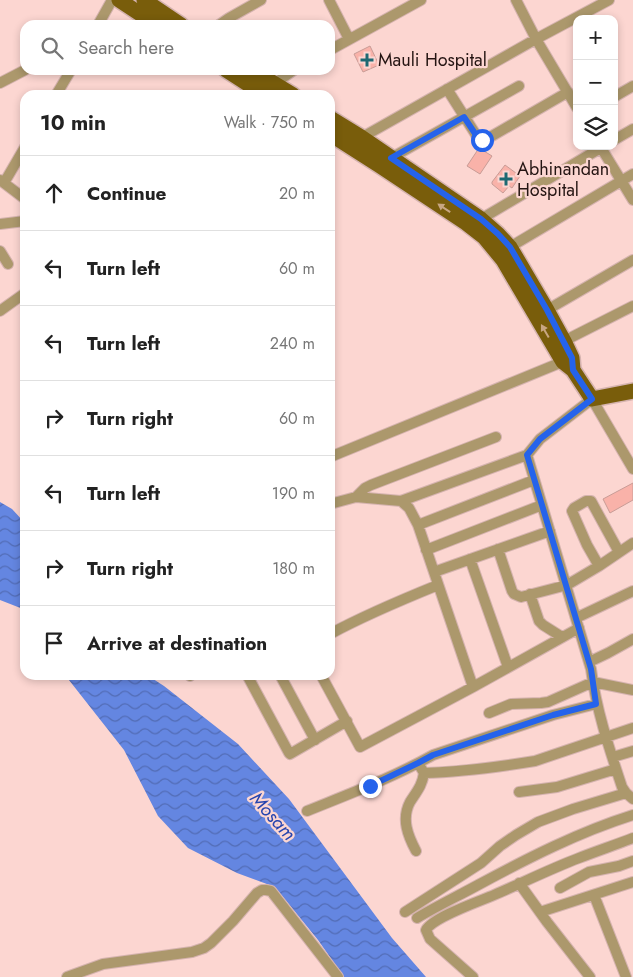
<!DOCTYPE html>
<html lang="en">
<head>
<meta charset="utf-8">
<style>
	:root { --surface:#fff; --page:#f2f2f2; --text:#222; --muted:#767676; --line:#e0e0e0 }
	body { margin:0; font-family:Jost,sans-serif; background:var(--page); color:var(--text) }
	.controls { position:absolute; right:15px; top:15px; display:grid; overflow:hidden; border-radius:10px; box-shadow:0 2px 8px #0003 }
	.controls button { width:45px; height:45px; display:grid; place-items:center; padding:0; border:0; border-bottom:1px solid var(--line); background:var(--surface); color:var(--text); font:25px sans-serif }
	.stop { position:absolute; width:15px; height:15px; margin:-11px; border:4px solid #2563eb; border-radius:50%; background:#fff }
	.stop.end { background:#2563eb; border-color:#fff; box-shadow:0 1px 5px #0008 }
	.list { margin:0; padding:0; list-style:none }
	h2 { display:flex; justify-content:space-between; align-items:center; height:65px; margin:0; padding:0 20px; font-size:21px }
	h2 small { font-size:16px; font-weight:400; color:var(--muted) }
	.list li { display:grid; grid-template-columns:32px 1fr auto; gap:15px; align-items:center; box-sizing:border-box; height:75px; padding:0 20px; border-top:1px solid var(--line) }
	.list b { display:block; font-size:19px; white-space:nowrap }
	.list em { font-size:16px; font-style:normal; color:var(--muted) }
	.icon { flex:none; width:28px; height:28px; fill:none; stroke:currentColor; stroke-width:2; stroke-linecap:round; stroke-linejoin:round }
	.map { position:relative; flex:none; width:633px; height:977px; overflow:hidden }
	.search { position:absolute; background:var(--surface); box-shadow:0 2px 8px #0003; left:20px; top:20px; width:315px; height:55px; display:flex; align-items:center; gap:12px; box-sizing:border-box; padding:0 18px; border-radius:15px; color:var(--muted); font-size:19px }
	.panel { position:absolute; background:var(--surface); box-shadow:0 2px 8px #0003; left:20px; top:90px; width:315px; height:590px; border-radius:15px }
	.map>svg:first-child { display:block }
	.water { fill:url(#water-waves) }
	.building { fill:#f9b2a9; stroke:#c89c96 }
	.lines { fill:none; stroke-linecap:round; stroke-linejoin:round }
	.street-casing { stroke:#d5b3af; stroke-width:12 }
	.primary-casing { stroke:#d5b3af; stroke-width:18 }
	.street { stroke:#ac986c; stroke-width:10 }
	.primary { stroke:#795d0b; stroke-width:15 }
	.oneway { fill:#c8a682 }
	.route { stroke:#2563eb; stroke-width:6 }
	.poi-dot { fill:#1e6972; stroke:#fcd6d1; stroke-width:2 }
	.labels { text-anchor:middle; dominant-baseline:central; stroke-width:4.5; stroke-linejoin:round; paint-order:stroke }
	.poi-label { font-size:18px; fill:#241412; stroke:#fcd6d1; text-anchor:start }
	.water-label { font-size:19px; font-style:italic; fill:#2644ae; stroke:#fcd6d1 }
</style>
</head>
<body>
<div class="map">
<svg width="633" height="977" viewBox="0 0 633 977">
	<defs>
		<pattern id="water-waves" width="16" height="10" patternUnits="userSpaceOnUse" patternTransform="scale(1.25)"><rect width="16" height="10" fill="#6486e1"/><path d="M0 5q4-4 8 0t8 0" fill="none" stroke="#526cb5"/></pattern>
	</defs>
	<rect width="100%" height="100%" fill="#fcd6d1"/>
	<path class="water" d="M0 502 12 509 25 523V612L23 609 0 600Z
		M65 675H147L164 686 238 744 289 799 392 938 426 977H344L318 940 275 887 237 873 188 848 158 816 124 750Z"/>
	<path class="building" d="M370 46 379 65 363 72 354 54Z
		M479 148 492 156 480 174 467 166Z
		M505 165 520 176 512 188 509 186 503 193 492 184V182Z
		M633 483V500L610 513 603 499Z"/>
	<g class="lines">
		<defs>
			<path id="street" d="M329 0 349 39
				M516 0 536 39 577 108
				M98 25 112 0
				M219 25 229 18 261 0
				M330 50 421 0
				M0 83 25 70
				M271 86 294 70
				M447 89 478 138 482 140H485L568 92
				M56 95 71 70
				M614 97 633 86
				M359 139 536 39 609 0
				M614 140 633 129
				M600 146 633 200
				M391 158 519 86
				M0 180 25 199
				M4 183 25 147
				M477 223 481 219 604 146
				M0 224 25 221
				M510 247 633 174
				M0 251 8 264
				M547 310 633 260
				M0 311 25 293
				M564 341 633 306
				M527 455 591 669C596 709 609 748 622 787L626 793 633 799
				M330 457 567 360
				M356 497 365 488 371 485 496 437
				M401 501 527 455 540 439 592 399 633 469
				M330 504 356 497 401 501 409 508 418 525 473 687
				M418 525 534 480
				M498 549 512 591 514 594 521 597 567 585 599 566 633 543
				M426 550 542 505
				M470 559 508 667
				M599 566 587 545 572 511 574 508 586 501H591L619 552
				M434 572 550 531
				M530 594 539 621 543 625 562 637
				M576 618 633 591
				M330 634C365 615 401 600 438 585
				M589 662 608 653 633 639
				M247 675 289 753 290 754 347 721
				M280 675 315 740
				M321 675 360 747 473 687 579 628
				M190 676 191 675
				M489 713 511 704 541 703 548 702 593 682 633 690
				M613 757 633 751
				M418 763 424 773C461 772 498 767 535 761L633 728
				M519 792 557 787 616 769
				M307 811C349 794 392 778 433 755L553 715 596 704
				M416 851C408 836 401 819 410 802 417 791 422 786 424 773
				M519 883 547 922 590 977
				M560 888 589 872 619 866 633 861
				M594 895 626 977
				M405 912 481 863 500 846 516 835 538 822 573 809 626 793
				M540 912 633 882
				M417 918C437 906 458 896 478 885 528 858 579 832 633 815
				M67 977 103 964 192 952 204 948 211 943 233 921 257 893 262 890H266L271 891 338 977
				M473 977 430 939 426 930C433 917 480 901 494 895 522 883 550 869 579 858 597 851 615 845 633 838"/>
			<path id="primary" d="M119 0 157 25
				M144 0 181 25
				M226 70 265 95
				M252 70 293 95
				M330 118 361 137 481 219 498 234 510 247 547 310 564 341 572 358 573 370
				M330 134 380 166 466 223 484 237 503 260 563 362 573 370 592 399 633 391"/>
		</defs>
		<use href="#street" class="street-casing"/>
		<use href="#primary" class="primary-casing"/>
		<use href="#street" class="street"/>
		<use href="#primary" class="primary"/>
	</g>
	<defs><path id="oneway-solid" d="M-6-.8H1V-3.2L6.5 0L1 3.2V.8H-6Z" transform="scale(1.25)"/></defs>
	<g class="oneway">
		<use href="#oneway-solid" transform="translate(444 208) rotate(-146)"/>
		<use href="#oneway-solid" transform="translate(545 331) rotate(-120)"/>
	</g>
	<g class="lines">
		<path class="route" d="M370 786 418 763 433 755 553 715 596 704 591 669 527 455 540 439 592 399 573 370 572 358 547 310 510 247 498 234 481 219 391 158 464 117 478 138 482 140"/>
	</g>
	<g class="poi-dot">
		<path d="M364.5 52.5h5v5h5v5h-5v5h-5v-5h-5v-5h5z"/>
		<path d="M503.5 171.5h5v5h5v5h-5v5h-5v-5h-5v-5h5z"/>
	</g>
	<g class="labels">
		<g class="poi-label">
			<text x="378" y="60">Mauli Hospital</text>
			<text x="517" y="169">Abhinandan<tspan x="517" dy="21">Hospital</tspan></text>
		</g>
		<g class="water-label">
			<text transform="translate(273 816) rotate(48)">Mosam</text>
		</g>
	</g>
</svg>
<div class="controls">
<button>+</button>
<button>−</button>
<button><svg class="icon" aria-label="layers" viewBox="0 0 24 24"><path d="M12 4l9 5-9 5-9-5zM3 14l9 5 9-5"/></svg></button>
</div>
<div class="stop" style="left:482px;top:140px"></div>
<div class="stop end" style="left:370px;top:786px"></div>
<div class="search"><svg class="icon" aria-label="search" viewBox="0 0 24 24"><circle cx="10" cy="10" r="6"/><path d="M15 15l6 6"/></svg>Search here</div>
<section class="panel">
<h2>10 min<small>Walk · 750 m</small></h2>
<ul class="list">
<li><svg class="icon" aria-label="ahead" viewBox="0 0 24 24"><path d="M12 20V5M6 11l6-6 6 6"/></svg><div><b>Continue</b></div><em>20 m</em></li>
<li><svg class="icon" aria-label="left" viewBox="0 0 24 24"><path d="M17 20v-9H6M10 6l-5 5 5 5"/></svg><div><b>Turn left</b></div><em>60 m</em></li>
<li><svg class="icon" aria-label="left" viewBox="0 0 24 24"><path d="M17 20v-9H6M10 6l-5 5 5 5"/></svg><div><b>Turn left</b></div><em>240 m</em></li>
<li><svg class="icon" aria-label="right" viewBox="0 0 24 24"><path d="M7 20v-9h11M14 6l5 5-5 5"/></svg><div><b>Turn right</b></div><em>60 m</em></li>
<li><svg class="icon" aria-label="left" viewBox="0 0 24 24"><path d="M17 20v-9H6M10 6l-5 5 5 5"/></svg><div><b>Turn left</b></div><em>190 m</em></li>
<li><svg class="icon" aria-label="right" viewBox="0 0 24 24"><path d="M7 20v-9h11M14 6l5 5-5 5"/></svg><div><b>Turn right</b></div><em>180 m</em></li>
<li><svg class="icon" aria-label="arrive" viewBox="0 0 24 24"><path d="M6 21V4h12l-3 4 3 4H6"/></svg><div><b>Arrive at destination</b></div></li>
</ul>
</section>
</div>
</body>
</html>
